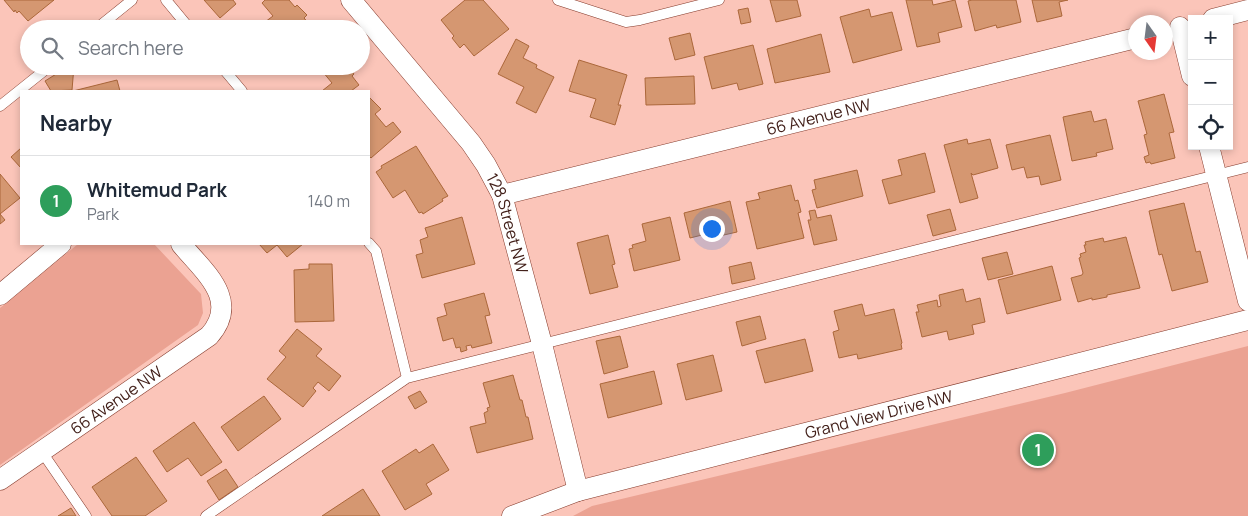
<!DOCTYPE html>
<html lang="en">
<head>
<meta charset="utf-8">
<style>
	:root { --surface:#fff; --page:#f2f2f3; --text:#1f2937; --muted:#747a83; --line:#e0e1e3; --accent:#1c6573 }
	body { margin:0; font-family:Manrope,sans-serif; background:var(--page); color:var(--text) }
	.controls { position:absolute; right:15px; top:15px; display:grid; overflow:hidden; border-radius:0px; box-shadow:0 2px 8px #0003 }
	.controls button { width:45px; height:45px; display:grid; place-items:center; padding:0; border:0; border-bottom:1px solid var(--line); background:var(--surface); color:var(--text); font:25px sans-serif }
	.compass { position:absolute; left:1128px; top:15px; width:45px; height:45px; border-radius:50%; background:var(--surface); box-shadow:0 2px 8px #0003; rotate:166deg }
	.you { position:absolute; left:711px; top:228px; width:18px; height:18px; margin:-12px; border:4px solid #fff; border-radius:50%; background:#1a73e8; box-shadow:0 0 0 8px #1a73e833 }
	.badge { display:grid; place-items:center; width:32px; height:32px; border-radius:50%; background:var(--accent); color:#fff; font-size:16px; font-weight:700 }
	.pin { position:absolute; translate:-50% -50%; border:2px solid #fff; box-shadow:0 1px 5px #0006 }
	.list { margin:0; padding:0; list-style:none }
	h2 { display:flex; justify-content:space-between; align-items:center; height:65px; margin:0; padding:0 20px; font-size:21px }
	h2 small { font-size:16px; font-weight:400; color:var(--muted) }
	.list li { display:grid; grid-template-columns:32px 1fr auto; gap:15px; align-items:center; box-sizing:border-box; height:90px; padding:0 20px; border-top:1px solid var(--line) }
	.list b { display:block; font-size:19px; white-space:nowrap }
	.list p { margin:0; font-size:16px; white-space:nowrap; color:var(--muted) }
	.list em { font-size:16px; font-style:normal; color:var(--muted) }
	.icon { flex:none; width:28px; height:28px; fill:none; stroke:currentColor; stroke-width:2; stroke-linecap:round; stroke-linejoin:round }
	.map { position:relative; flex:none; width:1248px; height:516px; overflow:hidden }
	.search { position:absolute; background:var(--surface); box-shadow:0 2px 8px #0003; left:20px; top:20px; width:350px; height:55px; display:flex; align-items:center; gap:12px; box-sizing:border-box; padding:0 18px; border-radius:28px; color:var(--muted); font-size:19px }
	.panel { position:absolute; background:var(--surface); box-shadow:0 2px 8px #0003; left:20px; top:90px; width:350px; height:155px; border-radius:0px }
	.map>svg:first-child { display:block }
	.green { fill:#eba292 }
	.building { fill:#d59771; stroke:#ab673a }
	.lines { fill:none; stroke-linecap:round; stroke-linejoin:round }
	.lane-casing { stroke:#853b2c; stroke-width:11 }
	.street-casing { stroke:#853b2c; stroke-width:21 }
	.lane { stroke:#fff; stroke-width:10 }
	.street { stroke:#fff; stroke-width:20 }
	.labels { text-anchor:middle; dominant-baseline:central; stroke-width:4; stroke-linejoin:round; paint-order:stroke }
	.street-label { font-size:16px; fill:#43211b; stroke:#fcd7cf }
</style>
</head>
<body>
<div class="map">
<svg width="1248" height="516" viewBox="0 0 1248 516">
	<rect width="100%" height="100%" fill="#fbc5b9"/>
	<path class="green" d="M78 244H154L201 294 203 313 198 325 0 465V308Z
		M1248 346V516H573L592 506 1065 393Z"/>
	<path class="building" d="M4 0H54L28 21 19 11 17 13 15 10 14 12Z
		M204 0H233L236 4 220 18Z
		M265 0H289L295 7 297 5 307 15 304 18 313 28 271 29 265 22 273 16 262 3Z
		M465 0H483L509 29 474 56 464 44 460 48 452 38 454 36 441 20Z
		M770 0H797L801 16 776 22Z
		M906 0H932L933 5 955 0 962 27 938 33 940 42 917 47Z
		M972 0H1016L1021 22 997 28 996 25 975 31 968 1Z
		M1032 0H1068L1059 2 1062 16 1037 22Z
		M748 8 751 22 741 24 738 10Z
		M869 9 871 17 892 12 902 50 853 63 840 17Z
		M690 33 695 55 675 60 669 38Z
		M821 34 830 72 775 83 767 49Z
		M516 39 529 46 523 58 537 65 536 68 554 77 536 113 516 103 524 87 498 74Z
		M753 45 763 84 739 90 737 83 712 89 704 57Z
		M579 60 627 75 618 105H621L615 125 590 117 596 99 569 91Z
		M69 66H74L72 90 51 91 45 81Z
		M318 66H344L346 69 348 66 354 74 352 76 359 85 351 91H322L332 83Z
		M694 76 695 104 646 105 645 78Z
		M117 80 120 91H73Z
		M1164 94 1174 132 1169 133 1175 158 1151 164 1150 162 1146 163 1144 157 1149 155 1144 135 1147 134 1138 101Z
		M369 97 381 109 375 114 386 127 393 122 401 132 371 158 369 156Z
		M1091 111 1094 122 1106 119 1113 149 1096 153 1097 156 1072 161 1063 117Z
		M1050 135 1061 180 1041 185 1039 176 1027 178 1024 167 1012 170 1006 145Z
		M967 139 968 144 990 139 998 168 973 175 971 173 978 198 960 203 944 145Z
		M416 146 448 196 442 199 443 201 423 214 422 212 419 213 405 190 393 198 376 172 382 168 381 166Z
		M21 148V168L11 157Z
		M925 153 935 192 889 204 882 180 902 175 898 160Z
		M857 170 863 196 817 208 812 190 816 189 814 180Z
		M0 174 20 198 0 214 5 220 0 224Z
		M791 185 795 201 798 200 801 212 798 213 804 238 757 249 746 202 760 199 758 193Z
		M730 201 737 232 715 237 714 232 690 238 684 213Z
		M1184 203 1196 252 1200 251 1208 282 1172 291 1162 254 1159 255 1149 211Z
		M950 209 956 230 933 236 927 215Z
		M815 210 817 218 831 215 837 240 814 245 808 220H811L809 211Z
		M462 217 475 264 422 278 416 255 423 253 420 240 428 237 425 228Z
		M670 217 680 260 634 271 629 249 633 248 632 245 646 241 642 224Z
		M608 235 615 264 612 265 618 287 590 294 577 243Z
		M1126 237 1140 288 1107 295V297L1092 300V298L1078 302 1071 278 1082 275 1083 273 1079 258 1081 257 1080 254 1086 252 1084 245H1086L1085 242 1103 238 1104 242Z
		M259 244H303L287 257 277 245 267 253Z
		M1007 252 1013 274 988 280 982 258Z
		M751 262 755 279 732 284 729 267Z
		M309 264H332L334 321 295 322 294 270 309 269Z
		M1052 266 1061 300 1007 314 998 280Z
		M963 289 966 302 980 298 985 322 972 325 974 334 949 340 947 331 922 337 916 312H919L917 305 937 300 938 307 941 306 939 295Z
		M484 293 490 315 485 316 492 343 472 348 471 345 466 346 467 350 461 352 460 347 456 348 453 338 443 341 437 318 447 315 444 304Z
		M862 304 865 316 894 309 902 343 901 344 902 349 858 359 857 354 839 358 833 332 839 330 834 311Z
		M760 316 766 339 742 346 736 322Z
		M297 329 322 349 316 356 341 376 329 391 318 382 313 388 316 391 303 407 267 379 286 357 279 351Z
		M620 336 628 367 604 374 596 341Z
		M805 339 813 371 765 383 756 351Z
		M713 355 722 391 686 400 677 364Z
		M654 371 662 404 608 418 600 384Z
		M513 375 520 400H522L526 417H528L533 439 477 453 470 427 486 423 484 413 488 411 487 408 490 407 483 383Z
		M420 391 427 402 415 409 408 397Z
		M264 396 281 419 238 451 221 427Z
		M194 422 222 462 201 476 188 458 167 472 153 451Z
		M433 444 449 470 426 484 432 494 405 510 382 471 416 449 419 453Z
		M136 457 167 501 145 516H112L92 487Z
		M226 469 238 487 219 500 207 481Z
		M363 489 380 516H322Z
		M71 508 76 516H58Z"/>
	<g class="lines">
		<defs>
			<path id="lane" d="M166 0 190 29
				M558 0 626 22 640 20 719 0
				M96 29 132 0
				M221 66 242 91
				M0 106 50 66
				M369 243 376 251 407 378
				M42 452 86 516
				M206 516 407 378 1248 167"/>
			<g id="street">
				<path id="s1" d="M351 0 471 143 486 165 502 195 542 344 578 491"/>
				<path d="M1213 19 1248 10"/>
				<path d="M1180 27 1192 76"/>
				<path d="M1209 146 1248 301"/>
				<path id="s2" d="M502 195 1136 38"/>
				<path d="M0 295 61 244"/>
				<path id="s3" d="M0 480 209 336C241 300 204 272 181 244"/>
				<path id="s4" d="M512 516 578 491 1248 320"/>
			</g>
		</defs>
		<use href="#lane" class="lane-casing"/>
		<use href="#street" class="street-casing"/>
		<use href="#lane" class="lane"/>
		<use href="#street" class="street"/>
	</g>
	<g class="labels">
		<g class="street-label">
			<text stroke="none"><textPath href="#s2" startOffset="326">66 Avenue NW</textPath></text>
			<text stroke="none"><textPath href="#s1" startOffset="276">128 Street NW</textPath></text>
			<text stroke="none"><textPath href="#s3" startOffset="141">66 Avenue NW</textPath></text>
			<text stroke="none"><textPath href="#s4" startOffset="381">Grand View Drive NW</textPath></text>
		</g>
	</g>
</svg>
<div class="controls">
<button>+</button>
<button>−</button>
<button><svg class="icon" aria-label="locate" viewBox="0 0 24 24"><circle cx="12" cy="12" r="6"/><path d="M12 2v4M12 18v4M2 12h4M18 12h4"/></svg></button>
</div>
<svg class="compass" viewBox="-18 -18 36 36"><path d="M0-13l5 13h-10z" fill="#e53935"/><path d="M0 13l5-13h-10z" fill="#747a83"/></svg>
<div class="you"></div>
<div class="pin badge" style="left:1038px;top:450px;background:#2e9e5b">1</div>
<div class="search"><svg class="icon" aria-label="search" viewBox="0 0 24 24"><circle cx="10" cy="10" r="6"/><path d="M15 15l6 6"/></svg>Search here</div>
<section class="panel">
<h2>Nearby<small></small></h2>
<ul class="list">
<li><span class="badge" style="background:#2e9e5b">1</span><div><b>Whitemud Park</b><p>Park</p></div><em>140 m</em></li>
</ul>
</section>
</div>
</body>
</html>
